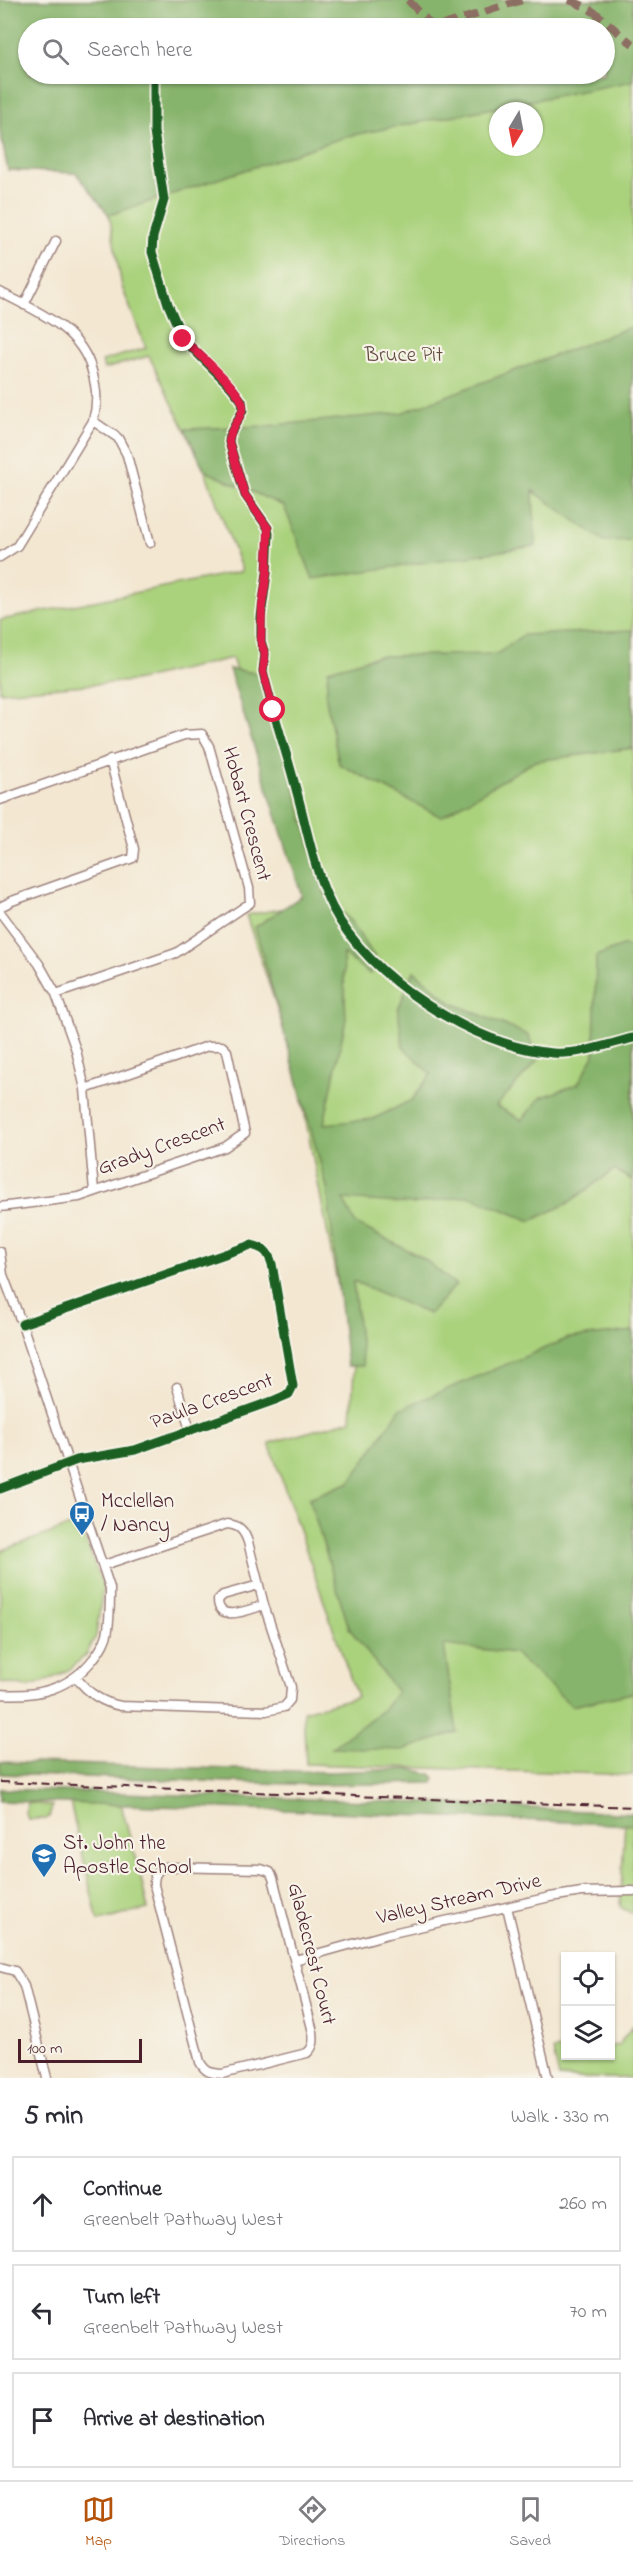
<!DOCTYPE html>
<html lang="en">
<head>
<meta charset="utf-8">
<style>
	:root { --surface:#fff; --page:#f7f7f7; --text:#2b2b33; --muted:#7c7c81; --line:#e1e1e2; --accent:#b45309 }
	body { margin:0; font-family:"Indie Flower",sans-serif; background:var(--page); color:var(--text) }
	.controls { position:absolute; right:18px; bottom:18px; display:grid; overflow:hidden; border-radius:0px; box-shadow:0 2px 4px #0004 }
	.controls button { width:54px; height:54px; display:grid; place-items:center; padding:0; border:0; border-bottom:2px solid var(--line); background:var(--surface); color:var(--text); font:30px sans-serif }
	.compass { position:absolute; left:489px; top:102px; width:54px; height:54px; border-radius:50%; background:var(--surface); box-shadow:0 2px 4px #0004; rotate:190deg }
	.scale { position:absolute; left:18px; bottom:15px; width:124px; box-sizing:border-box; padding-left:6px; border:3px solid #4a1f2b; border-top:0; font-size:16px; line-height:21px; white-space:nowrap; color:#4a1f2b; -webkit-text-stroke:4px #f7f3e8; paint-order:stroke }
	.stop { position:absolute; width:18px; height:18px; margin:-14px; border:4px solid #e11d48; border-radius:50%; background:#fff }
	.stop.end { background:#e11d48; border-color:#fff; box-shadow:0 2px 6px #0008 }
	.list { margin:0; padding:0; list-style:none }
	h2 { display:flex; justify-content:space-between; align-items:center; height:78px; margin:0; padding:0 24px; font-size:26px }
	h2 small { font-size:20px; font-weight:400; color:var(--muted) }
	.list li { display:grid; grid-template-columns:39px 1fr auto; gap:18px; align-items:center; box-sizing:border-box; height:96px; margin:0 12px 12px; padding:0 12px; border:2px solid var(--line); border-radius:0px }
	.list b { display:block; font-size:22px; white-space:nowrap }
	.list p { margin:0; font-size:20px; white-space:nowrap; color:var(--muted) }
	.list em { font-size:20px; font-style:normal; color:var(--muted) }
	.icon { flex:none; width:33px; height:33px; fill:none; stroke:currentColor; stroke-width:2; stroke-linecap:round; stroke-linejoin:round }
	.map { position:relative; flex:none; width:633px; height:2078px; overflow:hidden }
	.search { position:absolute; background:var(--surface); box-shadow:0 2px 4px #0004; left:18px; right:18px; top:18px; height:66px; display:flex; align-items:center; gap:15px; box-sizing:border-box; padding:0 21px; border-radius:33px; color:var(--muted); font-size:22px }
	.sheet { height:402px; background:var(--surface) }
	nav { display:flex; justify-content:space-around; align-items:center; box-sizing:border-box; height:84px; border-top:2px solid var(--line); background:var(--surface); font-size:16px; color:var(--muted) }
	nav a { display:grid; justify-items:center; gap:3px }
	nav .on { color:var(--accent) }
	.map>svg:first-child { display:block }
	.green { fill:#aad27d; stroke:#7a7854; stroke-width:1.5; fill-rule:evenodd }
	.forest { fill:#87b46c; stroke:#686a4c; stroke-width:1.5; fill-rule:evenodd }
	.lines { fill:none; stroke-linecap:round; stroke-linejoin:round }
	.minor-casing { stroke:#9e837e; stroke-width:11 }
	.minor { stroke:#fff; stroke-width:8 }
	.rail { stroke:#4a1f2b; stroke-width:2; stroke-dasharray:9 4.5; stroke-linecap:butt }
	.quiet { stroke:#8d6e63; stroke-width:8; stroke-dasharray:15 8; stroke-linecap:butt }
	.cycleway-casing { stroke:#f7f3e8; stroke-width:13 }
	.cycleway { stroke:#1b5e20; stroke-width:9 }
	.route { stroke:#e11d48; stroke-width:8 }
	.labels { text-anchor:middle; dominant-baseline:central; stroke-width:4.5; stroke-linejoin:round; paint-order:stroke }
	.park-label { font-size:21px; fill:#624c40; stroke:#f7f3e8 }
	.street-label { font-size:21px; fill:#4a1f2b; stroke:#f7f3e8 }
	.poi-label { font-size:21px; fill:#4a1f2b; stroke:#f7f3e8; text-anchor:start }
</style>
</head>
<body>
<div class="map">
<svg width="633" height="2078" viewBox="0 0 633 2078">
	<rect width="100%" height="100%" fill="#f7f3e8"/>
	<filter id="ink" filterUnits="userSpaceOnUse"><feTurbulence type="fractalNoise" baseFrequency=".0167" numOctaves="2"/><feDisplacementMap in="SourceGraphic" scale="12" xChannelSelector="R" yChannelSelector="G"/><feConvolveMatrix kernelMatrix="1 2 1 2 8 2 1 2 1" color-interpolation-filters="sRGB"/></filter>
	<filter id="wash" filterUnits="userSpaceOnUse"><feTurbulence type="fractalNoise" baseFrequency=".008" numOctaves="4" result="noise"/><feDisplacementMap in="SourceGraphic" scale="24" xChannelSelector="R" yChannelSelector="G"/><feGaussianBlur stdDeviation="1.35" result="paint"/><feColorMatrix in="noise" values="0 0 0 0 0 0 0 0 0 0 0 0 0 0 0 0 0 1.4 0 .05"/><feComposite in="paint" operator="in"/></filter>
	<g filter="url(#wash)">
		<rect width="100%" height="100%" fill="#f3e7d1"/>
		<path class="green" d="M0 0H633V1775L306 1764 303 1711 357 1697 269 1443 351 1420 354 1370 294 1059 246 915 309 904 296 853 232 658 134 681 0 692V620L242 571 205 471 149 356 104 369 102 361 146 348 122 287 109 214 76 173 8 170 0 131ZM28 28H604V74H28ZM498 111H534V147H498Z
			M79 1523 103 1586 96 1636 86 1655 70 1669 49 1680 27 1687 0 1682V1551Z
			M70 1802 121 1804 136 1861 141 1869V1879L148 1909 98 1921Z
			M32 1803 52 1806 49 1817 46 1819H28L25 1812 28 1804Z
			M625 1822H633V1914L620 1907Z
			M633 2026V2078H559L553 2050 565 2049 566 2056H610L611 2046 618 2045Z"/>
		<path class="forest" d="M0 0H633V81L348 136 109 215 76 173 8 170 0 131ZM28 28H604V74H28Z
			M633 326V540L604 541 533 491 535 546 313 579 284 506 205 471 185 429 266 426 401 413Z
			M633 630V748L535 761 441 817 339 764 326 699 328 670 378 656 497 654 523 635Z
			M229 669 262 674 324 892 352 923 378 962 370 974 343 954 346 1019 324 1124 373 1119 412 1100 431 1074 403 1047 398 1009 414 971 452 1003 528 1035 539 1059 496 1106 522 1120 540 1098 578 1084 594 1055 596 956 625 945 633 949V1180L614 1170 568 1203 531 1221 469 1196 413 1204 343 1199 356 1224 423 1258 456 1285 429 1314 353 1281 363 1366H347L327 1188 255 927 302 896Z
			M633 1331V1693L572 1706 514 1653 444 1645 457 1732 403 1750 332 1748 385 1708 397 1692 349 1628 309 1498 350 1482 400 1409 569 1338Z
			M0 1762 329 1772 411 1769 431 1774 435 1778 433 1783 319 1785 0 1774Z
			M0 1789 459 1804 633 1814V1825L311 1811 0 1801Z"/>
	</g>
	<g filter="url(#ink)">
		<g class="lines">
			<defs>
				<path id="minor" d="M0 292C37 312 80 327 92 371 97 390 98 403 93 421L17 546 0 557
					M24 305 56 241
					M93 421 118 438 127 455 150 543
					M0 800 184 735 202 734 209 746 249 888 250 903 176 953 56 994
					M0 907 12 901 133 858 134 849 110 760
					M0 912 39 964 56 994 76 1050 85 1089 94 1191
					M0 1207 79 1197 225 1147 245 1133 227 1051 222 1046H208L85 1089
					M0 1252 3 1275 22 1324 110 1588C110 1601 110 1616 108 1629 107 1639 100 1651 94 1658 70 1689 38 1697 0 1694
					M177 1387 190 1430
					M0 1489 77 1460 135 1450 275 1400 289 1394 293 1386 272 1264C268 1251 264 1248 251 1245L22 1324
					M259 1585 223 1595 218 1600C218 1624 250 1609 264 1605
					M76 1677C87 1692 103 1703 121 1706L266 1711 284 1707 290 1700 291 1687 264 1605 248 1542C244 1530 239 1525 227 1524L104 1565
					M166 1867 261 1869 270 1872 273 1878 313 2032C314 2041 314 2047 307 2053L222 2074C211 2073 206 2073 200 2062L154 1885C154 1875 156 1870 166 1867Z
					M507 1907 548 2078
					M295 1960 388 1934 550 1897 582 1892 633 1891
					M0 1967 15 1971 24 1986 47 2078"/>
			</defs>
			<use href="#minor" class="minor-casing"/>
			<use href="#minor" class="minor"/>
			<path class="rail" d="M0 1782 633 1807"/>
			<path class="quiet" d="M408 0 434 28 522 0
				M569 0C603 12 606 25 633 44"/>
			<defs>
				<path id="cycleway" d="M154 74V132L164 200 153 237 152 252 168 304 183 339 230 386 242 401 243 410 230 434 229 442 245 495 268 528 269 534 267 573 261 617V642L265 654 263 671C272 711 286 750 296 789 307 828 314 871 332 907 367 977 475 1048 553 1053 579 1055 608 1044 633 1038
					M0 1489 77 1460 135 1450 275 1400 289 1394 293 1386 272 1264C268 1251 264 1248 251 1245L22 1324"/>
			</defs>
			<use href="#cycleway" class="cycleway-casing"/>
			<use href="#cycleway" class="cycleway"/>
		</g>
	</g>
	<g class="lines" filter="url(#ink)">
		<path class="route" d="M183 339C195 351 244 392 243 407 242 419 229 428 229 442L245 495 268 528V534L267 573 262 606 261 642 265 654 263 671 273 710"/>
	</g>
	<defs>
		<symbol id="bus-pin" viewBox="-11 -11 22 30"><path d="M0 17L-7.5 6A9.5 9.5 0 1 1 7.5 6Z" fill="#1f6fb2" stroke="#f7f3e8"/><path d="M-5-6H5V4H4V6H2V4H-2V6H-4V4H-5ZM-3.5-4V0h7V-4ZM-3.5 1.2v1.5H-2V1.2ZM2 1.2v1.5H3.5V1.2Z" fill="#fff"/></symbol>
		<symbol id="school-pin" viewBox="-11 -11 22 30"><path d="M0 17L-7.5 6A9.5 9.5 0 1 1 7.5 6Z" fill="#1f6fb2" stroke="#f7f3e8"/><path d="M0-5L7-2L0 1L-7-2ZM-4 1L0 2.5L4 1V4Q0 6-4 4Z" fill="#fff"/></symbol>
	</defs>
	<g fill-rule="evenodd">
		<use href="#bus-pin" x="67" y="1499" width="30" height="40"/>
		<use href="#school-pin" x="29" y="1841" width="30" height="40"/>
	</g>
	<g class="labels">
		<g class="park-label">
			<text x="404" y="356">Bruce Pit</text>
		</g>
		<g class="street-label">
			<text transform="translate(246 814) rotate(75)">Hobart Crescent</text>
			<text transform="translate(162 1147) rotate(-20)">Grady Crescent</text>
			<text transform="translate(212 1402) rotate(-20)">Paula Crescent</text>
			<text transform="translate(459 1900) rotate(-13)">Valley Stream Drive</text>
			<text transform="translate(311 1954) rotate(76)">Gladecrest Court</text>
		</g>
		<g class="poi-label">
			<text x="101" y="1502">Mcclellan<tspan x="101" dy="24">/ Nancy</tspan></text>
			<text x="63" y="1844">St. John the<tspan x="63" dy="24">Apostle School</tspan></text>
		</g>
	</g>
</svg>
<div class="controls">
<button><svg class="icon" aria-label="locate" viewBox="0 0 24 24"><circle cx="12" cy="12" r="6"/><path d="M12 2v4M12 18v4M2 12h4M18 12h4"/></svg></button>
<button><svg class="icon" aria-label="layers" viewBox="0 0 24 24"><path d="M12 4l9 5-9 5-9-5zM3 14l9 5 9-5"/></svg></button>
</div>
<svg class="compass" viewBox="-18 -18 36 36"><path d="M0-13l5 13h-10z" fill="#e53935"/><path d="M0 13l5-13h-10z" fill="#7c7c81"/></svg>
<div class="scale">100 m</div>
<div class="stop" style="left:273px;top:710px"></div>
<div class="stop end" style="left:183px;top:339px"></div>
<div class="search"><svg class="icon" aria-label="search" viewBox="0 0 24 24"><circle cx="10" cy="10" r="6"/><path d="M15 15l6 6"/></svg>Search here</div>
</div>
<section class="sheet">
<h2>5 min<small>Walk · 330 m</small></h2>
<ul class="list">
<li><svg class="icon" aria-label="ahead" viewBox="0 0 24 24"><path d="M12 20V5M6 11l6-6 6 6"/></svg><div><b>Continue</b><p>Greenbelt Pathway West</p></div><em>260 m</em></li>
<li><svg class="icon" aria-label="left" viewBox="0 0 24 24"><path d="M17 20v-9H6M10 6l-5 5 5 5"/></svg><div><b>Turn left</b><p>Greenbelt Pathway West</p></div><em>70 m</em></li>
<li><svg class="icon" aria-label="arrive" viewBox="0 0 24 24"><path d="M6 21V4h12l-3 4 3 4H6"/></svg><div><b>Arrive at destination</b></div></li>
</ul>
</section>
<nav>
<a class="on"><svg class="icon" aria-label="map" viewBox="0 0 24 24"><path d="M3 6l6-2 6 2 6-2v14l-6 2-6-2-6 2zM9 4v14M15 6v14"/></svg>Map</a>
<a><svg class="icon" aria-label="directions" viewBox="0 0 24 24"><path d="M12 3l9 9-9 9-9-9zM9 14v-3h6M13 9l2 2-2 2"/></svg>Directions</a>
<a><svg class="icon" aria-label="saved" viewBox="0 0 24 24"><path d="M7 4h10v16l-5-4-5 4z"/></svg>Saved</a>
</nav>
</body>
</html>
